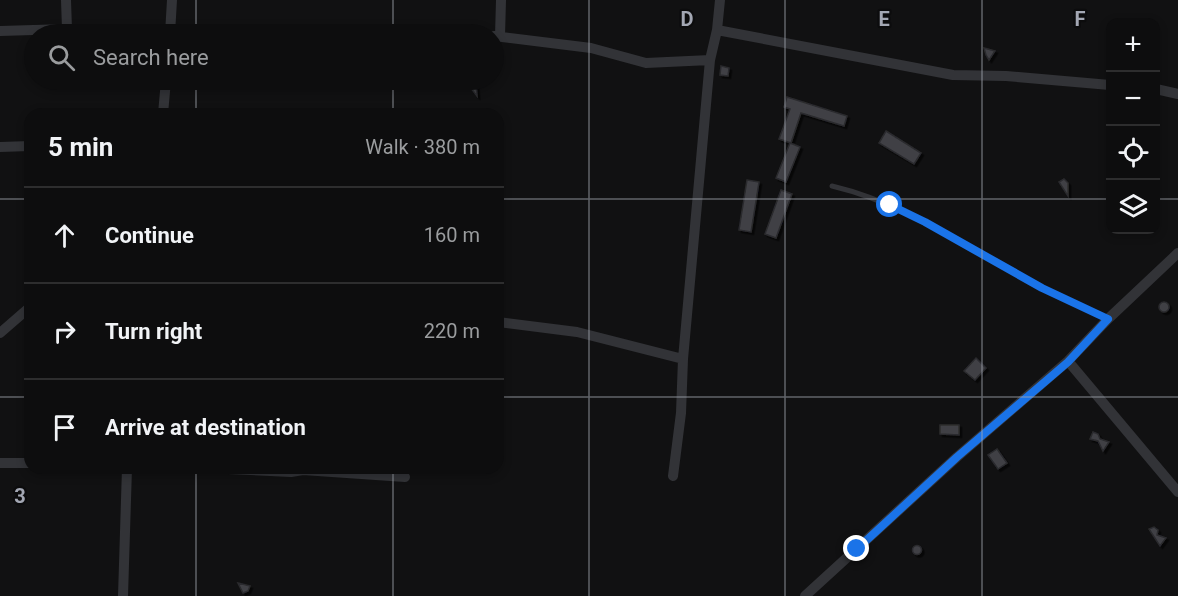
<!DOCTYPE html>
<html lang="en">
<head>
<meta charset="utf-8">
<style>
	:root { --surface:#0d0d0e; --page:#161617; --text:#f1f3f6; --muted:#9a9c9e; --line:#2d2d2e }
	body { margin:0; font-family:Roboto,sans-serif; background:var(--page); color:var(--text) }
	.controls { position:absolute; right:18px; top:18px; display:grid; overflow:hidden; border-radius:12px; box-shadow:0 3px 9px #0003 }
	.controls button { width:54px; height:54px; display:grid; place-items:center; padding:0; border:0; border-bottom:2px solid var(--line); background:var(--surface); color:var(--text); font:30px sans-serif }
	.stop { position:absolute; width:18px; height:18px; margin:-14px; border:4px solid #1a73e8; border-radius:50%; background:#fff }
	.stop.end { background:#1a73e8; border-color:#fff; box-shadow:0 2px 6px #0008 }
	.list { margin:0; padding:0; list-style:none }
	h2 { display:flex; justify-content:space-between; align-items:center; height:78px; margin:0; padding:0 24px; font-size:26px }
	h2 small { font-size:20px; font-weight:400; color:var(--muted) }
	.list li { display:grid; grid-template-columns:39px 1fr auto; gap:18px; align-items:center; box-sizing:border-box; height:96px; padding:0 24px; border-top:2px solid var(--line) }
	.list b { display:block; font-size:22px; white-space:nowrap }
	.list em { font-size:20px; font-style:normal; color:var(--muted) }
	.icon { flex:none; width:33px; height:33px; fill:none; stroke:currentColor; stroke-width:2; stroke-linecap:round; stroke-linejoin:round }
	.map { position:relative; flex:none; width:1178px; height:596px; overflow:hidden }
	.search { position:absolute; background:var(--surface); box-shadow:0 3px 9px #0003; left:24px; top:24px; width:480px; height:66px; display:flex; align-items:center; gap:15px; box-sizing:border-box; padding:0 21px; border-radius:33px; color:var(--muted); font-size:22px }
	.panel { position:absolute; background:var(--surface); box-shadow:0 3px 9px #0003; left:24px; top:108px; width:480px; height:366px; border-radius:18px }
	.map>svg:first-child { display:block }
	.building { fill:#404145; stroke:#2b2b2e; stroke-width:1.5; filter:url(#shadow) }
	.lines { fill:none; stroke-linecap:round; stroke-linejoin:round }
	.service { stroke:#323337; stroke-width:5 }
	.minor { stroke:#323337; stroke-width:10 }
	.route { stroke:#1a73e8; stroke-width:8 }
	.grid { fill:none; stroke:#a3a7b3; stroke-width:1.5; stroke-opacity:0.55 }
	.grid-label { font-size:20px; text-anchor:middle; font-weight:bold; fill:#a3a7b3; stroke:#0c0c0d; stroke-width:4.5; stroke-linejoin:round; paint-order:stroke }
</style>
</head>
<body>
<div class="map">
<svg width="1178" height="596" viewBox="0 0 1178 596">
	<defs>
		<filter id="shadow"><feDropShadow dx="2.5" dy="2.5" stdDeviation="0" flood-color="#0009"/></filter>
	</defs>
	<rect width="100%" height="100%" fill="#111112"/>
	<path class="building" d="M984 48 995 51 989 60 986 55Z
		M721 66 729 68 728 76 720 75Z
		M472 80H474L476 83 477 96 467 83Z
		M787 97 847 116 844 126 801 113 791 143 779 139 790 109 784 107Z
		M886 131 921 153 914 164 879 143Z
		M790 143 800 147 786 182 776 178Z
		M1064 179 1068 183V196L1059 182Z
		M747 180 759 182 751 232 739 230Z
		M781 190 792 194 776 238 765 234Z
		M1159 307a5 5 0 1 1 10 0a5 5 0 1 1-10 0Z
		M976 358 986 368 975 380 964 371Z
		M940 425H959V435L940 434Z
		M1093 432 1098 434 1100 439 1109 442 1103 451 1098 441 1090 439Z
		M997 449 1007 463 998 469 988 455Z
		M1154 527 1158 530 1157 535 1166 538 1160 546 1149 529Z
		M912.5 550a4.5 4.5 0 1 1 9 0a4.5 4.5 0 1 1-9 0Z
		M238 583 250 586 248 591 243 593Z"/>
	<g class="lines">
		<path class="service" d="M832 186C909 204 973 252 1041 288 1063 299 1086 309 1108 319"/>
		<path class="minor" d="M66 0 67 29
			M717 30 953 75 1006 76 1110 85
			M0 31 67 29 170 32 385 34
			M170 34 172 0
			M494 36 591 48 646 63 710 60
			M500 36 501 0
			M1156 89 1178 94
			M163 114 166 80
			M0 147 30 146
			M498 322 577 332 683 359
			M0 333 30 307
			M1068 361 1178 492
			M0 463H30
			M206 468 291 472 303 470 405 477
			M673 476 681 413 683 359 710 60 717 30 720 0
			M123 596 127 468
			M805 596 957 457 1068 361 1108 319 1178 253"/>
	</g>
	<g class="lines">
		<path class="route" d="M857 549 957 457 1068 362 1108 319 1042 288 925 222 890 205"/>
	</g>
	<path class="grid" d="M196 0V34M393 0V34M589 0V596M785 0V596M982 0V596M196 80V114M393 80V114M0 199H30M498 199H1110M1156 199H1178M0 397H30M498 397H1178M196 468V596M393 468V596"/>
	<g class="grid-label">
		<text x="687" y="26">D</text>
		<text x="884" y="26">E</text>
		<text x="1080" y="26">F</text>
		<text x="20" y="503">3</text>
	</g>
</svg>
<div class="controls">
<button>+</button>
<button>−</button>
<button><svg class="icon" aria-label="locate" viewBox="0 0 24 24"><circle cx="12" cy="12" r="6"/><path d="M12 2v4M12 18v4M2 12h4M18 12h4"/></svg></button>
<button><svg class="icon" aria-label="layers" viewBox="0 0 24 24"><path d="M12 4l9 5-9 5-9-5zM3 14l9 5 9-5"/></svg></button>
</div>
<div class="stop" style="left:890px;top:205px"></div>
<div class="stop end" style="left:857px;top:549px"></div>
<div class="search"><svg class="icon" aria-label="search" viewBox="0 0 24 24"><circle cx="10" cy="10" r="6"/><path d="M15 15l6 6"/></svg>Search here</div>
<section class="panel">
<h2>5 min<small>Walk · 380 m</small></h2>
<ul class="list">
<li><svg class="icon" aria-label="ahead" viewBox="0 0 24 24"><path d="M12 20V5M6 11l6-6 6 6"/></svg><div><b>Continue</b></div><em>160 m</em></li>
<li><svg class="icon" aria-label="right" viewBox="0 0 24 24"><path d="M7 20v-9h11M14 6l5 5-5 5"/></svg><div><b>Turn right</b></div><em>220 m</em></li>
<li><svg class="icon" aria-label="arrive" viewBox="0 0 24 24"><path d="M6 21V4h12l-3 4 3 4H6"/></svg><div><b>Arrive at destination</b></div></li>
</ul>
</section>
</div>
</body>
</html>
